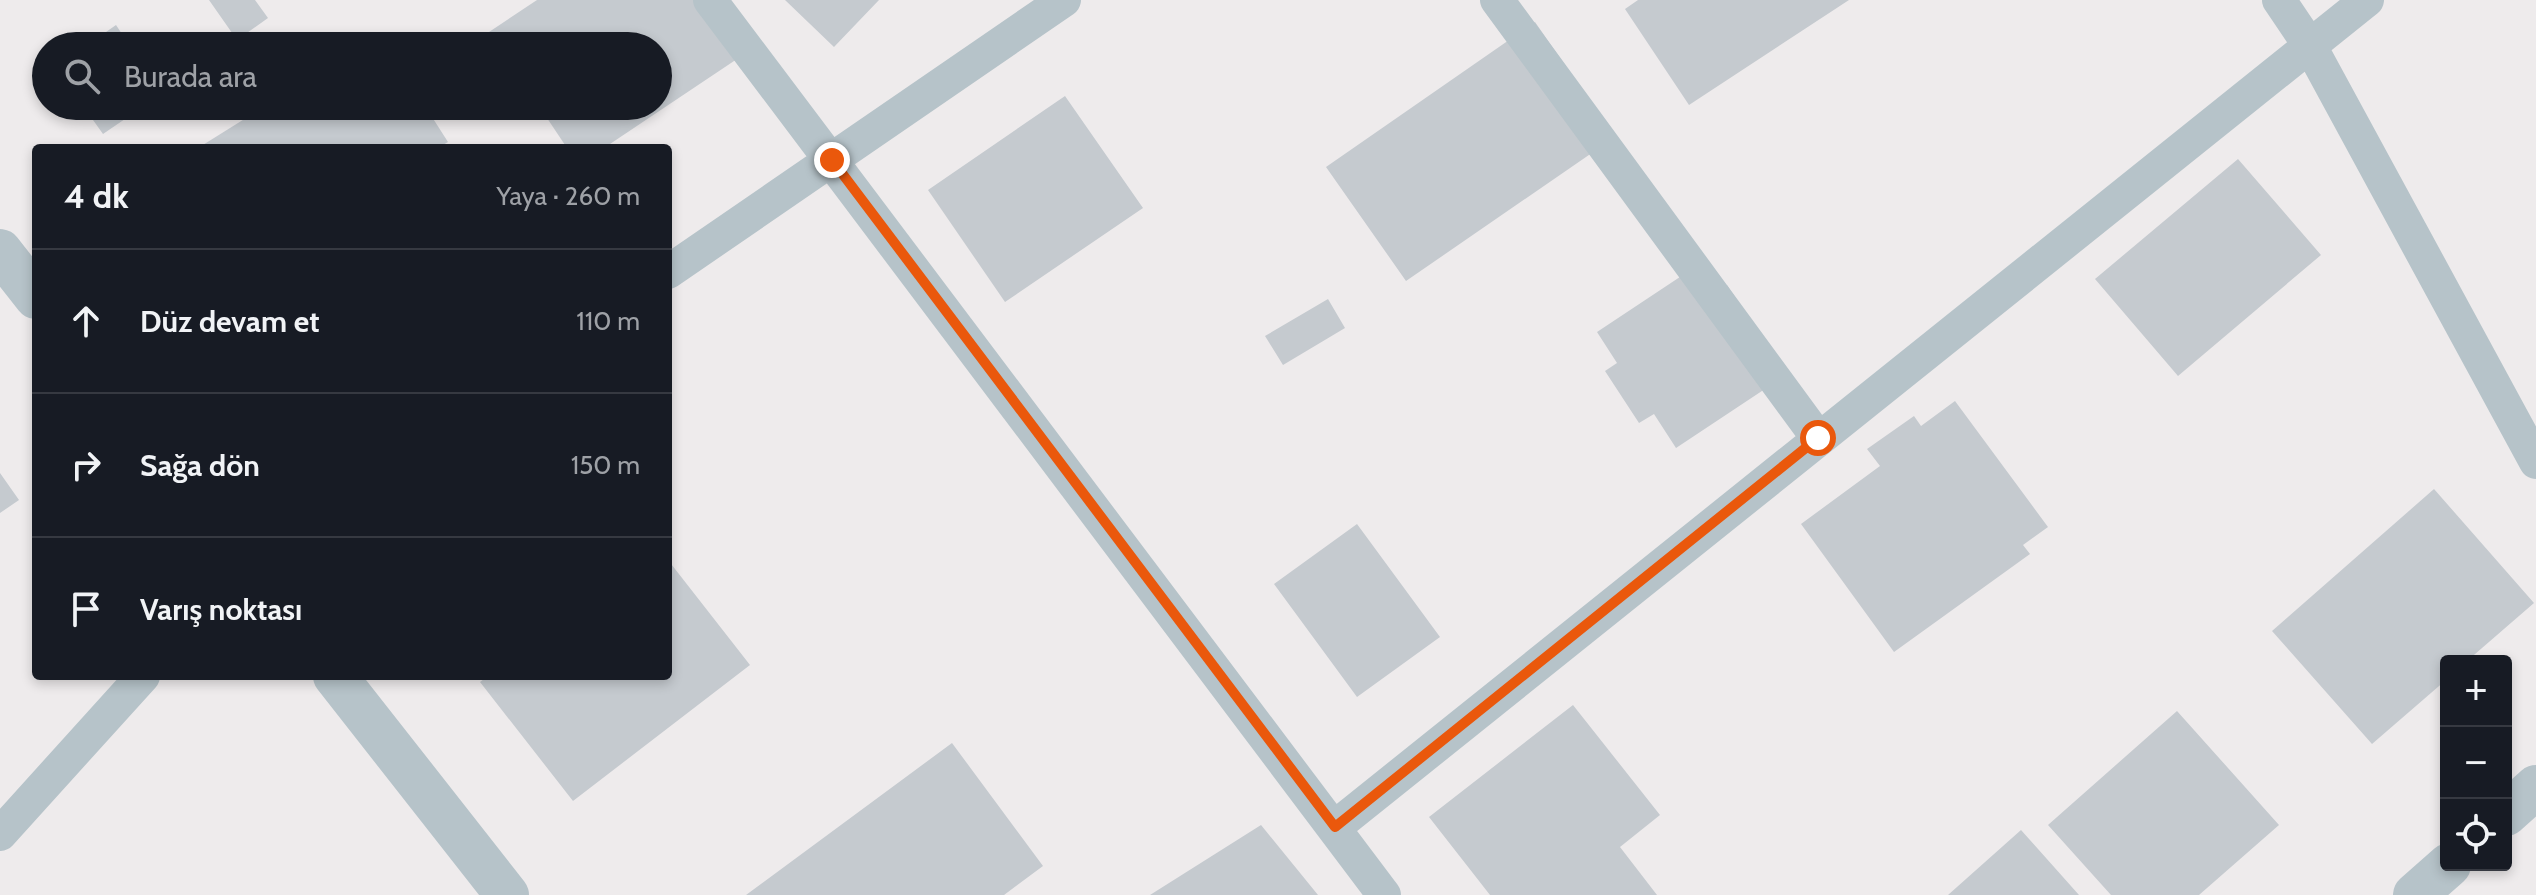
<!DOCTYPE html>
<html lang="tr">
<head>
<meta charset="utf-8">
<style>
	:root { --surface:#171b24; --page:#20242c; --text:#f1f3f6; --muted:#9ea1a6; --line:#363941 }
	body { margin:0; font-family:Cabin,sans-serif; background:var(--page); color:var(--text) }
	.controls { position:absolute; right:24px; bottom:24px; display:grid; overflow:hidden; border-radius:8px; box-shadow:0 4px 12px #0003 }
	.controls button { width:72px; height:72px; display:grid; place-items:center; padding:0; border:0; border-bottom:2px solid var(--line); background:var(--surface); color:var(--text); font:40px sans-serif }
	.stop { position:absolute; width:24px; height:24px; margin:-18px; border:6px solid #ea580c; border-radius:50%; background:#fff }
	.stop.end { background:#ea580c; border-color:#fff; box-shadow:0 2px 8px #0008 }
	.list { margin:0; padding:0; list-style:none }
	h2 { display:flex; justify-content:space-between; align-items:center; height:104px; margin:0; padding:0 32px; font-size:34px }
	h2 small { font-size:26px; font-weight:400; color:var(--muted) }
	.list li { display:grid; grid-template-columns:52px 1fr auto; gap:24px; align-items:center; box-sizing:border-box; height:144px; padding:0 32px; border-top:2px solid var(--line) }
	.list b { display:block; font-size:30px; white-space:nowrap }
	.list em { font-size:26px; font-style:normal; color:var(--muted) }
	.icon { flex:none; width:44px; height:44px; fill:none; stroke:currentColor; stroke-width:2; stroke-linecap:round; stroke-linejoin:round }
	.map { position:relative; flex:none; width:2536px; height:895px; overflow:hidden }
	.search { position:absolute; background:var(--surface); box-shadow:0 4px 12px #0003; left:32px; top:32px; width:640px; height:88px; display:flex; align-items:center; gap:20px; box-sizing:border-box; padding:0 28px; border-radius:44px; color:var(--muted); font-size:30px }
	.panel { position:absolute; background:var(--surface); box-shadow:0 4px 12px #0003; left:32px; top:144px; width:640px; height:536px; border-radius:8px }
	.map>svg:first-child { display:block }
	.building { fill:#c5cacf }
	.lines { fill:none; stroke-linecap:round; stroke-linejoin:round }
	.minor { stroke:#b6c3c9; stroke-width:34 }
	.tertiary { stroke:#b6c3c9; stroke-width:44 }
	.route { stroke:#ea580c; stroke-width:10 }
</style>
</head>
<body>
<div class="map">
<svg width="2536" height="895" viewBox="0 0 2536 895">
	<rect width="100%" height="100%" fill="#eeebec"/>
	<path class="building" d="M209 0H255L268 18 237 40Z
		M537 0H697L737 59 604 148H567L539 106H658V46H498L489 32Z
		M785 0H879L834 47Z
		M1638 0H1849L1689 105 1625 9Z
		M1535 22 1615 137 1406 281 1326 167Z
		M116 25 130 46H86Z
		M1065 96 1143 208 1005 302 928 190Z
		M83 106H144L103 134Z
		M265 106H340L342 110 348 106H425L448 142 438 148H198Z
		M2238 159 2321 255 2178 376 2095 279Z
		M1701 263 1719 290 1727 285 1786 375 1676 448 1654 414 1639 423 1605 371 1617 363 1597 332Z
		M1328 299 1345 328 1283 365 1265 336Z
		M1955 401 2048 527 2023 545 2030 554 1894 652 1801 524 1880 466 1867 449 1914 416 1921 426Z
		M0 473 19 500 0 513Z
		M2434 489 2534 603 2467 661H2446V680L2372 744 2272 631Z
		M1357 524 1440 637 1357 697 1274 584Z
		M668 560 750 665 573 801 480 682 488 676H668Z
		M1573 705 1660 815 1620 847 1657 895H1490L1429 817Z
		M2177 711 2279 825 2199 895H2111L2048 825Z
		M952 743 1043 866 1004 895H746Z
		M1261 825 1318 895H1150Z
		M2021 830 2079 895H1948Z"/>
	<g class="lines">
		<path class="minor" d="M710 0 1384 895
			M1497 0 1818 438
			M2279 0 2310 46 2536 462
			M668 272 1064 0
			M1335 827 2367 0
			M0 834 143 676"/>
		<path class="tertiary" d="M0 251 36 297
			M335 676 507 895
			M2506 814 2536 787
			M2415 895 2449 865"/>
	</g>
	<g class="lines">
		<path class="route" d="M832 160 1335 827 1818 438"/>
	</g>
</svg>
<div class="controls">
<button>+</button>
<button>−</button>
<button><svg class="icon" aria-label="locate" viewBox="0 0 24 24"><circle cx="12" cy="12" r="6"/><path d="M12 2v4M12 18v4M2 12h4M18 12h4"/></svg></button>
</div>
<div class="stop" style="left:1818px;top:438px"></div>
<div class="stop end" style="left:832px;top:160px"></div>
<div class="search"><svg class="icon" aria-label="search" viewBox="0 0 24 24"><circle cx="10" cy="10" r="6"/><path d="M15 15l6 6"/></svg>Burada ara</div>
<section class="panel">
<h2>4 dk<small>Yaya · 260 m</small></h2>
<ul class="list">
<li><svg class="icon" aria-label="ahead" viewBox="0 0 24 24"><path d="M12 20V5M6 11l6-6 6 6"/></svg><div><b>Düz devam et</b></div><em>110 m</em></li>
<li><svg class="icon" aria-label="right" viewBox="0 0 24 24"><path d="M7 20v-9h11M14 6l5 5-5 5"/></svg><div><b>Sağa dön</b></div><em>150 m</em></li>
<li><svg class="icon" aria-label="arrive" viewBox="0 0 24 24"><path d="M6 21V4h12l-3 4 3 4H6"/></svg><div><b>Varış noktası</b></div></li>
</ul>
</section>
</div>
</body>
</html>
